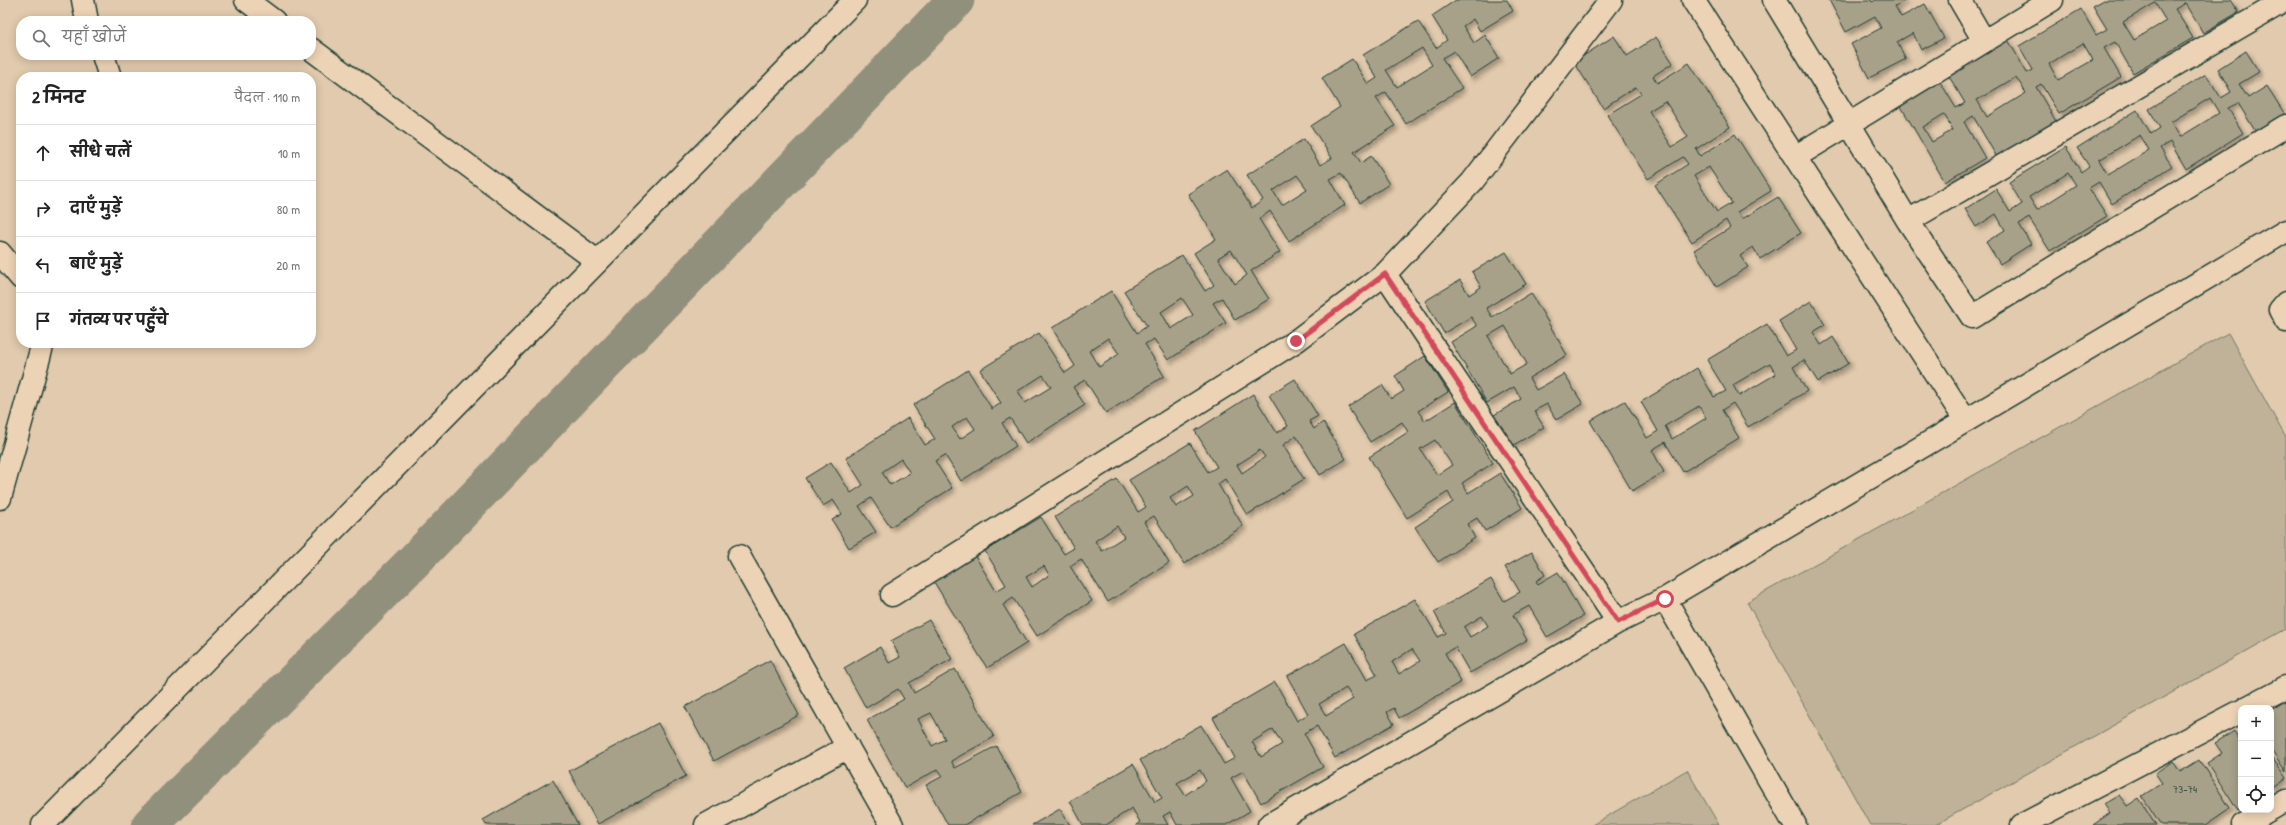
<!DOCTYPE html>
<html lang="hi">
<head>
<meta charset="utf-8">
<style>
	:root { --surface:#fff; --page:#f6f6f6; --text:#222; --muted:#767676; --line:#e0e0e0 }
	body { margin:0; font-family:"Patrick Hand","Playpen Sans Deva",sans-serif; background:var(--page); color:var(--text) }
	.controls { position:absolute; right:12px; bottom:12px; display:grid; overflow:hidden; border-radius:8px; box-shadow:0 2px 10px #0003 }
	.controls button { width:36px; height:36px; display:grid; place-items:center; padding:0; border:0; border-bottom:1px solid var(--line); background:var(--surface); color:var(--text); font:20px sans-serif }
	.stop { position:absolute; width:12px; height:12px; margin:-9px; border:3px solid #d1495b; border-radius:50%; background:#fff }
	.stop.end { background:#d1495b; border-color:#fff; box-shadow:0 1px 4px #0008 }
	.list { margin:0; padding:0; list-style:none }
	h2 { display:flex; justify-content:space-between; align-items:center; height:52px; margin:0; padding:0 16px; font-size:17px }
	h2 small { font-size:13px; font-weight:400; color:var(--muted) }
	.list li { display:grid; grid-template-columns:26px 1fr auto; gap:12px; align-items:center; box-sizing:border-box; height:56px; padding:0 16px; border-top:1px solid var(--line) }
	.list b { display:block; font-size:15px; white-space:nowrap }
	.list em { font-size:13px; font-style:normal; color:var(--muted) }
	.icon { flex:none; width:22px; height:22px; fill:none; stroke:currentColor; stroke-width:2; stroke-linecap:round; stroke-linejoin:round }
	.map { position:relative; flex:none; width:2286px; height:825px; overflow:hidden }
	.search { position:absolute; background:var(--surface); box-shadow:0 2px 10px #0003; left:16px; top:16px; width:300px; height:44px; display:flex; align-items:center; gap:10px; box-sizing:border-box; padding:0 14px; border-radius:16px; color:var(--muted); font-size:15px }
	.panel { position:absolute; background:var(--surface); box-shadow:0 2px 10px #0003; left:16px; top:72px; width:300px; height:276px; border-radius:16px }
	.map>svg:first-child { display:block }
	.green { fill:#c0b299; stroke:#707866 }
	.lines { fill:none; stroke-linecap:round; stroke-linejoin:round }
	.canal { stroke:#91907b; stroke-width:37 }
	.building { fill:#a7a18a; stroke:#1f3d34; fill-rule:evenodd; filter:url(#shadow) }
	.street-casing { stroke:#1f3d34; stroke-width:25 }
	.street { stroke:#edd3b5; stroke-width:22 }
	.route { stroke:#d1495b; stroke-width:5 }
	.labels { text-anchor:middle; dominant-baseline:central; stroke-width:3; stroke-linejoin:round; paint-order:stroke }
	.number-label { font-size:11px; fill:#41564a }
</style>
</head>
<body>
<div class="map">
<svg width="2286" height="825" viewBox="0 0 2286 825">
	<defs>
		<filter id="shadow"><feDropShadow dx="3.5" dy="3.5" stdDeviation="2" flood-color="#0004"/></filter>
	</defs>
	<rect width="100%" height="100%" fill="#e1caad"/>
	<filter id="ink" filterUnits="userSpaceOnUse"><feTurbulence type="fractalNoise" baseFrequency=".025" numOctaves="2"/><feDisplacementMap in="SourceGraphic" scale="8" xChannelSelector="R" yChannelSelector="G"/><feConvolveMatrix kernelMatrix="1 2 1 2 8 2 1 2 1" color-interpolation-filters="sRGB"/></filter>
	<g filter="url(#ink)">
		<path class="green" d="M2228 333 2286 438V629L1935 825H1870L1747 602Z
			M1687 770 1719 825H1592Z"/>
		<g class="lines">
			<path class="canal" d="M150 825 414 561 956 0"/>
		</g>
		<path class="building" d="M1456 0H1507L1513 11 1480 31 1473 19 1463 26 1474 43 1485 35 1499 58 1470 77 1454 51 1442 58 1462 88 1406 124 1386 92 1376 98 1395 126 1354 152 1361 163 1371 156 1389 184 1360 203 1341 173 1330 179 1345 205 1289 241 1270 211 1259 219 1280 252 1251 271 1269 299 1235 320 1222 298 1213 303 1226 323 1168 360 1154 339 1145 344 1164 376 1106 413 1085 380 1073 387 1085 405 1026 443 1010 418 1002 423 1016 446 961 481 945 455 935 461 952 488 890 527 871 498 859 506 876 532 849 548 832 520 842 514 833 500 823 506 805 478 831 462 851 493 863 485 846 458 908 418 925 445 935 439 913 405 968 370 992 409 1001 403 980 370 1039 333 1065 373 1075 366 1052 328 1111 291 1137 333 1147 326 1124 291 1182 255 1205 291 1214 285 1194 253 1216 239 1188 194 1227 169 1252 208 1263 200 1247 175 1304 139 1320 165 1332 158 1311 126 1340 107 1322 78 1352 59 1368 84 1377 78 1363 55 1418 21 1436 48 1447 40 1432 16ZM1422 48 1432 65 1397 87 1386 70ZM1297 175 1307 189 1282 205 1273 191ZM1231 250 1247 275 1235 284 1218 258ZM1182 298 1193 315 1171 329 1161 312ZM1108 338 1119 354 1099 367 1089 351ZM1043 375 1051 387 1025 403 1018 391ZM967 417 975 429 960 439 952 427ZM901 459 910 473 890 485 882 472Z
			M1829 0H1871L1872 2 1876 0H1906L1895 6 1901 17 1925 4 1944 38 1921 50 1913 33 1897 42 1906 59 1869 78 1851 44 1881 28 1875 16 1846 32Z
			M2104 0H2231L2239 12 2203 33 2186 3 2175 9 2193 38 2133 73 2115 42 2104 48 2121 77 2059 114 2041 84 2036 87 2057 123 1998 159 1973 116 1964 122 1985 158 1945 182 1899 103 1939 80 1956 108 1965 103 1947 73 2007 38 2027 73 2033 70 2019 46 2081 9 2096 35 2107 29 2093 6ZM2155 3 2166 21 2134 40 2123 22ZM2083 43 2093 60 2058 80 2049 64ZM2016 77 2026 93 1987 117 1977 100ZM1944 114 1953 130 1932 142 1923 127Z
			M1614 36 1627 56 1656 37 1673 63 1653 76 1657 83 1689 63 1730 127 1696 149 1700 156 1735 134 1771 191 1737 212 1742 219 1778 197 1801 233 1760 259 1753 247 1740 256 1748 267 1717 287 1694 250 1730 228 1726 220 1692 242 1655 185 1688 164 1683 157 1648 179 1607 115 1641 94 1636 87 1603 108 1574 62ZM1665 101 1688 137 1672 147 1649 111ZM1709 167 1732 203 1717 212 1694 176Z
			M2246 51 2259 72 2239 84 2248 98 2267 86 2286 116 2257 134 2238 103 2228 108 2243 133 2186 169 2170 142 2160 148 2172 166 2112 204 2099 182 2089 188 2107 216 2050 251 2029 218 2019 224 2031 244 2000 264 1986 242 2005 230 1996 214 1976 227 1965 209 1996 189 2010 212 2022 204 2009 182 2066 147 2081 172 2089 166 2077 148 2137 110 2151 134 2160 128 2149 109 2206 74 2221 98 2231 92 2218 69ZM2210 98 2219 113 2180 137 2171 122ZM2140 135 2149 150 2108 175 2099 160ZM2068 173 2076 185 2037 210 2029 197Z
			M1506 252 1526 284 1486 308 1492 317 1531 293 1567 355 1529 378 1536 390 1564 374 1583 404 1556 420 1547 404 1534 411 1544 427 1507 449 1489 418 1521 399 1514 387 1487 403 1451 342 1477 326 1471 317 1444 333 1425 301 1460 280 1469 295 1481 287 1472 272ZM1505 326 1527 364 1510 374 1488 336Z
			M1811 301 1825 325 1813 332 1821 345 1833 337 1849 363 1818 382 1804 360 1793 367 1807 391 1748 427 1733 403 1722 410 1739 438 1683 472 1665 442 1652 450 1664 472 1632 491 1590 421 1625 401 1647 438 1658 431 1641 402 1697 368 1714 397 1726 391 1707 360 1767 324 1786 356 1796 350 1779 321ZM1770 363 1776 374 1739 396 1733 385ZM1699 406 1706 418 1672 439 1665 426Z
			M1425 356 1448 392 1418 411 1425 421 1455 402 1493 463 1462 483 1468 493 1500 473 1522 508 1485 531 1477 518 1467 524 1475 538 1438 562 1415 527 1453 502 1448 492 1407 518 1369 457 1408 432 1402 422 1370 442 1348 407 1382 385 1391 399 1404 391 1395 376ZM1435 440 1452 465 1437 475 1420 449Z
			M1295 379 1318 416 1309 421 1314 429 1323 422 1346 459 1320 475 1296 436 1283 445 1304 479 1247 515 1225 479 1218 484 1243 526 1184 564 1154 516 1144 522 1169 563 1108 602 1081 559 1070 566 1092 601 1037 636 1013 598 1003 605 1027 643 987 668 934 582 975 556 996 591 1006 585 985 551 1041 517 1064 554 1074 548 1055 517 1117 479 1138 512 1146 507 1129 480 1190 443 1208 472 1217 467 1195 431 1253 394 1277 433 1288 426 1269 395ZM1260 450 1265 457 1242 473 1237 465ZM1188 486 1194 496 1176 507 1170 498ZM1117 526 1124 537 1102 551 1095 541ZM1044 566 1049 575 1032 587 1026 577Z
			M1532 552 1545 575 1536 581 1538 584 1558 572 1583 616 1547 637 1529 606 1513 615 1527 640 1470 673 1455 647 1445 653 1461 682 1399 718 1394 708 1387 712 1394 724 1335 758 1317 726 1304 733 1323 767 1261 803 1243 771 1231 778 1250 811 1226 825H1177L1170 812 1163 816 1168 825H1136L1140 822 1132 808 1106 825H1083L1070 801 1133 764 1155 802 1162 798 1140 760 1201 725 1224 764 1235 758 1213 718 1275 682 1297 721 1308 714 1287 676 1346 643 1367 680 1377 675 1354 634 1415 599 1438 637 1446 633 1434 612 1491 579 1504 601 1520 592 1505 567ZM1482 616 1488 626 1470 637 1464 627ZM1412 649 1420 661 1399 674 1392 662ZM1346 688 1353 699 1326 716 1319 704ZM1273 729 1282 744 1261 757 1252 742ZM1200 770 1206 781 1185 795 1177 783Z
			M929 620 952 659 909 683 914 693 955 669 994 737 951 761 955 768 996 746 1022 792 964 825H948L926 785 943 776 938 769 905 788 867 720 904 699 898 689 866 708 844 668 880 647 889 663 900 657 891 641ZM931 713 945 739 932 746 918 719Z
			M770 660 799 715 714 761 685 707Z
			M2285 701 2286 702V772L2271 749V710Z
			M658 723 686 776 598 824 569 771Z
			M2234 731 2241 742V808L2238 811 2207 763 2222 753 2215 743Z
			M2271 756 2286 778 2271 789Z
			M2199 760 2230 808 2205 825H2161L2142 796 2162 783 2155 773 2173 761 2180 772Z
			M553 780 578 825H486L483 820Z
			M2119 795 2127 806 2139 798 2156 825H2093L2110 813 2104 804Z
			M1060 809 1070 825H1032Z"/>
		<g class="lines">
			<defs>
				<path id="street" d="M83 0 87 21
					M246 0 274 21
					M1693 0 1966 421
					M1774 0 1908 221 1972 317 2286 126
					M1960 0 1984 41
					M311 49 597 261
					M103 55 110 77
					M1795 157 2052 0
					M1908 221 2279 4
					M0 253 21 278
					M1385 274 1618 622
					M2286 303 2280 310 2286 321
					M0 498 43 343
					M739 556 892 825
					M892 595 1296 341 1385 274 1472 182 1611 0
					M1665 599 1795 825
					M2246 708 2286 687
					M2271 809 2286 800
					M43 825 855 0
					M706 825 848 747
					M1269 825 1618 622 1665 599 2286 231
					M2022 825 2241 711
					M2243 825 2269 810"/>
			</defs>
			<use href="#street" class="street-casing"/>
			<use href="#street" class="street"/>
		</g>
	</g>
	<g class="lines" filter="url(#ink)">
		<path class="route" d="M1296 341 1385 274 1618 622 1665 599"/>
	</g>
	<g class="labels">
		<g class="number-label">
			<text x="2185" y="789">73-74</text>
		</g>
	</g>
</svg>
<div class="controls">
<button>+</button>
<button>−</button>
<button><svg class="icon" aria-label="locate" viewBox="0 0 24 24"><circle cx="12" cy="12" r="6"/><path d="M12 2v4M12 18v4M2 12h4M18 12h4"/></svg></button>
</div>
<div class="stop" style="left:1665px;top:599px"></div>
<div class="stop end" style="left:1296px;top:341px"></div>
<div class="search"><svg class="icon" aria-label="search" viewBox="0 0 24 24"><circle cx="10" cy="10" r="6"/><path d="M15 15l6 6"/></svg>यहाँ खोजें</div>
<section class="panel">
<h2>2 मिनट<small>पैदल · 110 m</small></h2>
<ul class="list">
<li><svg class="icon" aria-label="ahead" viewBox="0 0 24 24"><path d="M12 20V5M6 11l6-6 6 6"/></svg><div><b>सीधे चलें</b></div><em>10 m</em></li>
<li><svg class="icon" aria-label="right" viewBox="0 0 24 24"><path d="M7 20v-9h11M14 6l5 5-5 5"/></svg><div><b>दाएँ मुड़ें</b></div><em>80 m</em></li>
<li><svg class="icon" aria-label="left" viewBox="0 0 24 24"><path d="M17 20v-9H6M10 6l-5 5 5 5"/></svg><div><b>बाएँ मुड़ें</b></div><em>20 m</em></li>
<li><svg class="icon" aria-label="arrive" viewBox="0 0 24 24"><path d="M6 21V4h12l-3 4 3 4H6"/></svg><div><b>गंतव्य पर पहुँचे</b></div></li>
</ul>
</section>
</div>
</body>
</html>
